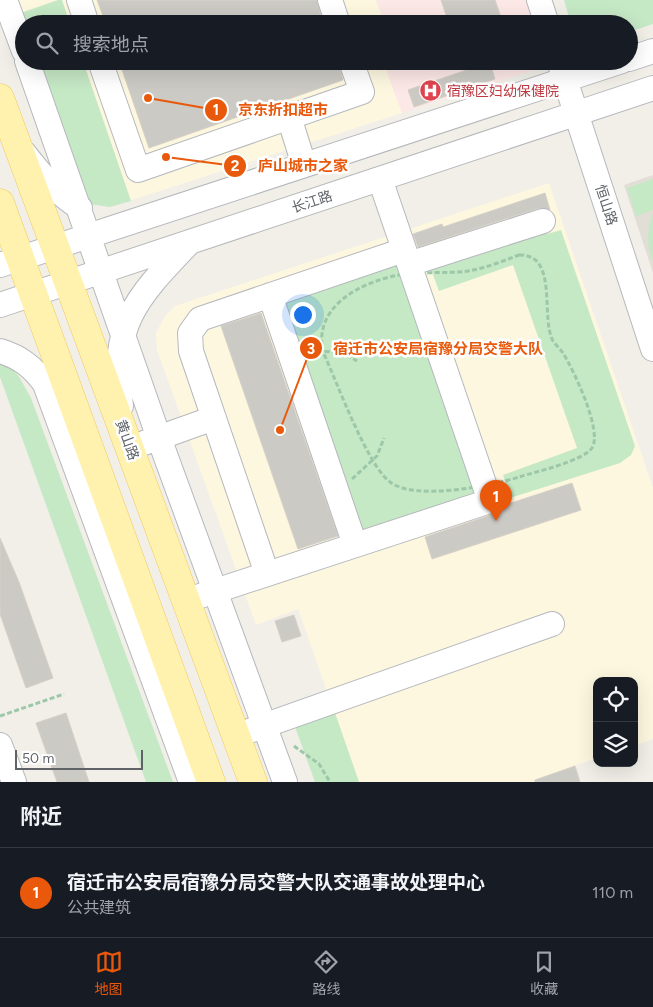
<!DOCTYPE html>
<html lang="zh">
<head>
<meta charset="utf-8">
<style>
	:root { --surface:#171b24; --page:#242831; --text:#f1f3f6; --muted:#9ea1a6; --line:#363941; --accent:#ea580c }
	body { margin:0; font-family:Figtree,"Noto Sans SC",sans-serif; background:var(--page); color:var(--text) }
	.controls { position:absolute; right:15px; bottom:15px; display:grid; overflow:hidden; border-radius:10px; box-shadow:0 5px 20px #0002 }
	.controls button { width:45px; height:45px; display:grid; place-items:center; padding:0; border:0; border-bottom:1px solid var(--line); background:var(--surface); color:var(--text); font:25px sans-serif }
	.scale { position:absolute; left:15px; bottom:12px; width:128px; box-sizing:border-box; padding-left:5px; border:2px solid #5f6368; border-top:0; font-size:14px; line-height:18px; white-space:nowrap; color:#5f6368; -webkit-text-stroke:4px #fff; paint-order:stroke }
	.you { position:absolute; left:302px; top:314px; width:18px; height:18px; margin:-12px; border:4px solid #fff; border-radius:50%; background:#1a73e8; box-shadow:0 0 0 8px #1a73e833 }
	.badge { display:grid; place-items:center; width:32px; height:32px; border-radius:50%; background:var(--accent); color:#fff; font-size:16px; font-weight:700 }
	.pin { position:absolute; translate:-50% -41px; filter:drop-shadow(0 1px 2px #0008) }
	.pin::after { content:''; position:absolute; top:26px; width:18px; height:15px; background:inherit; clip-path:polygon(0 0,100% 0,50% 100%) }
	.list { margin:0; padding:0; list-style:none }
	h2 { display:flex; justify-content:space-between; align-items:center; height:65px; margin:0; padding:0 20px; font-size:21px }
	h2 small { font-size:16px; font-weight:400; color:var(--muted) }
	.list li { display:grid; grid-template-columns:32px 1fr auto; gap:15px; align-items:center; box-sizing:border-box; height:90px; padding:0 20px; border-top:1px solid var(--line) }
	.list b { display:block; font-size:19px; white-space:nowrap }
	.list p { margin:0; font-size:16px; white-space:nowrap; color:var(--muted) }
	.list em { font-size:16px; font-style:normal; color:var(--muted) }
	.icon { flex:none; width:28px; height:28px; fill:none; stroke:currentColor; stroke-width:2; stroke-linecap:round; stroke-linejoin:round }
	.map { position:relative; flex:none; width:653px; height:782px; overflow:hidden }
	.search { position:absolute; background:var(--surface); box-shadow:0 5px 20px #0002; left:15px; right:15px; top:15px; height:55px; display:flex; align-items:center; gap:12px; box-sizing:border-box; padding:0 18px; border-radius:28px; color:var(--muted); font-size:19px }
	.sheet { height:155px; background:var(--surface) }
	nav { display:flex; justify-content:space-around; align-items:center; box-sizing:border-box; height:70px; border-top:1px solid var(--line); background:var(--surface); font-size:14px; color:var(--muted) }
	nav a { display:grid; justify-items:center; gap:2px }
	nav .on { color:var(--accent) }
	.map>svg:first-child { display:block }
	.commercial { fill:#fef7e0 }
	.education { fill:#e1ded6 }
	.medical { fill:#fce8e6 }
	.green { fill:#c5e8c5 }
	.building { fill:#cccac5; stroke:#d6d1c6 }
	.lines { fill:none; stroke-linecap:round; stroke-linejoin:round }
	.minor-casing { stroke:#b5b8bc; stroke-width:26 }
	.major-casing { stroke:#f2c960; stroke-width:29 }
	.path { stroke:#9cc7a9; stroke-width:3; stroke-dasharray:5 2.5; stroke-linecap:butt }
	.minor { stroke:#fff; stroke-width:24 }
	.major { stroke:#fff2af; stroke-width:28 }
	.labels { text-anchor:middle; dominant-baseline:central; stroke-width:5; stroke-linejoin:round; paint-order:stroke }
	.health-label { font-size:14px; fill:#be3a42; stroke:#fff; text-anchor:start }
	.street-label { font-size:14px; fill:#5f6368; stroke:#fff }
	.leader { fill:none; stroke:#e8590c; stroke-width:2 }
	.callout-dot { fill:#e8590c; stroke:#fff; stroke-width:2 }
	.mark-label { font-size:15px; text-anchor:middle; font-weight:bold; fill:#fff }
	.callout-label { font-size:15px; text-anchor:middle; font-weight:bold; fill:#e8590c; stroke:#fff; stroke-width:5; stroke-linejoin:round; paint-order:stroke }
</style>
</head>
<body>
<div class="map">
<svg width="653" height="782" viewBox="0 0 653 782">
	<rect width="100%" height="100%" fill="#f1efe8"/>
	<path class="commercial" d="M10 0H376L385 24H24Z
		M32 61H397L399 65 386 69 402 113 110 207Z
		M549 183 653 488V739L634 746V681H597V758L573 766 579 782H359L298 609 256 625 157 350 156 333 165 316 175 306Z"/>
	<path class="education" d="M653 175V273L624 185Z"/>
	<path class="medical" d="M376 0H529L536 24H385Z
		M397 61H542L540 68 402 113 386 69 398 65Z"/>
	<path class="green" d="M58 0H62L70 24H24L15 15Z
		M564 0H653V24L629 32V24H571Z
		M32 61H83L131 201 110 207 83 203Z
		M653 179V210L636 216 627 188Z
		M653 213V261C646 246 647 228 653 213Z
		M544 227 547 234 561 230 635 446 631 455 620 463 510 498 503 475 577 448 513 265 439 291 429 264Z
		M391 261 398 266 478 496 361 534 283 302Z
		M0 360 18 375 31 398 173 782H146L0 377Z
		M334 710 359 782H315L294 724Z"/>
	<path class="building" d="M97 0H317L323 24H106Z
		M441 0H495L502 20 491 24H449Z
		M119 61H338L343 80 149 148Z
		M490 62 495 79 414 107 408 90Z
		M545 193 550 210 539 208 418 247 413 234 442 224 443 227Z
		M261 313 338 536 298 549 221 326Z
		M572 483 581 510 432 559 425 537 494 514 502 506Z
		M0 538 19 582 53 678 26 688 0 614Z
		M294 615 301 636 282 642 275 621Z
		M66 713 89 782H57L36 723Z
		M575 766 580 782H535V780Z"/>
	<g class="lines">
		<defs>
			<path id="minor" d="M5 0 24 51
				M79 0 87 24
				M330 0 338 24
				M539 0 547 24
				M629 59 653 51
				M27 61 159 438 285 782
				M100 61 138 170 362 92 351 61
				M559 61 653 349
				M289 117 304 165
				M24 153C41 175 57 193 80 208
				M409 264 543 221
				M0 265 622 61
				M270 295 355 545
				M0 305 653 88
				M0 351C20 357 33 367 45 384L191 782
				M121 406C111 326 134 300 187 245
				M130 448 214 418
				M267 574 191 351 190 333 200 319 404 250
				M200 596 490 501 380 179
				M249 731 552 624
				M0 745 14 782"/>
			<path id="major" d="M0 98 253 782
				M0 203 211 782"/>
		</defs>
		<use href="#minor" class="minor-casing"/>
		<use href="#major" class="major-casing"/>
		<path class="path" d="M519 255C559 254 540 317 553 341 556 345 560 349 563 353 573 369 603 431 592 448 583 461 535 472 519 477 491 486 414 501 390 482 367 465 337 382 323 352 313 306 361 282 399 275 422 271 445 274 468 271 486 268 503 261 519 255Z
			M310 355C327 349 342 351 357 361
			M352 479 377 456 384 438
			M0 716 64 694
			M294 746 319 764 330 782"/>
		<use href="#minor" class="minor"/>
		<use href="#major" class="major"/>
	</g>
	<defs>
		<symbol id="hospital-disc" viewBox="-11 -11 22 22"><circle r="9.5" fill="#e0444e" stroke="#fff"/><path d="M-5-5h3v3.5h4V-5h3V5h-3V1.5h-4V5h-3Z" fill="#fff"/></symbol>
	</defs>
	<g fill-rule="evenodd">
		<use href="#hospital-disc" x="418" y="78" width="25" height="25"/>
	</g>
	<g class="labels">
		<g class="health-label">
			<text x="447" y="91">宿豫区妇幼保健院</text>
		</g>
		<g class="street-label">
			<text transform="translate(312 202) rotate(-18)">长江路</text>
			<text transform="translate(606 205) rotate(72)">恒山路</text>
			<text transform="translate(127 440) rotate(70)">黄山路</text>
		</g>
	</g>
	<path class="leader" d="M148 98L216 110M166 157L235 166M280 430L311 348"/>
	<g class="callout-dot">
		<circle cx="148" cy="98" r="5"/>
		<circle cx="166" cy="157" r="5"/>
		<circle cx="280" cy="430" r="5"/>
		<circle cx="216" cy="110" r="12"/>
		<circle cx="235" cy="166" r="12"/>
		<circle cx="311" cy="348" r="12"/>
	</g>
	<g class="mark-label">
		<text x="216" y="115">1</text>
		<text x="235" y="171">2</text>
		<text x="311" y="354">3</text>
	</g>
	<g class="callout-label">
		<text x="283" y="115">京东折扣超市</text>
		<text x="303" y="171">庐山城市之家</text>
		<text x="438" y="354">宿迁市公安局宿豫分局交警大队</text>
	</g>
</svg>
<div class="controls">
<button><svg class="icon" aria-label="locate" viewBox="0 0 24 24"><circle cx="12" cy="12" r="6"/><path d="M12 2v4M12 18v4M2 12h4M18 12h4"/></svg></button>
<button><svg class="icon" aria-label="layers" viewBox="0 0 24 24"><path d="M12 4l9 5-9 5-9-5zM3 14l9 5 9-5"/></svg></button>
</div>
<div class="scale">50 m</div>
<div class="you"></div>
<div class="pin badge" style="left:496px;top:521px">1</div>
<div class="search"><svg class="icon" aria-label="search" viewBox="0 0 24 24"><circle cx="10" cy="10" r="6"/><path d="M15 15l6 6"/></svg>搜索地点</div>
</div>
<section class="sheet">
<h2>附近<small></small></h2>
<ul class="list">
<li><span class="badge">1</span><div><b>宿迁市公安局宿豫分局交警大队交通事故处理中心</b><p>公共建筑</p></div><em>110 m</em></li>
</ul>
</section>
<nav>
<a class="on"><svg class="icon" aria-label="map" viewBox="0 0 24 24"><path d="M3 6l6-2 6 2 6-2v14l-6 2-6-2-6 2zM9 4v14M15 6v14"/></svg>地图</a>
<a><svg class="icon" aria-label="directions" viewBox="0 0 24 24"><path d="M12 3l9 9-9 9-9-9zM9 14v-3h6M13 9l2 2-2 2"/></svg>路线</a>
<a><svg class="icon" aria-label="saved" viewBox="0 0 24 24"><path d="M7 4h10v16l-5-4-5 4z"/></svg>收藏</a>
</nav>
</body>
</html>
